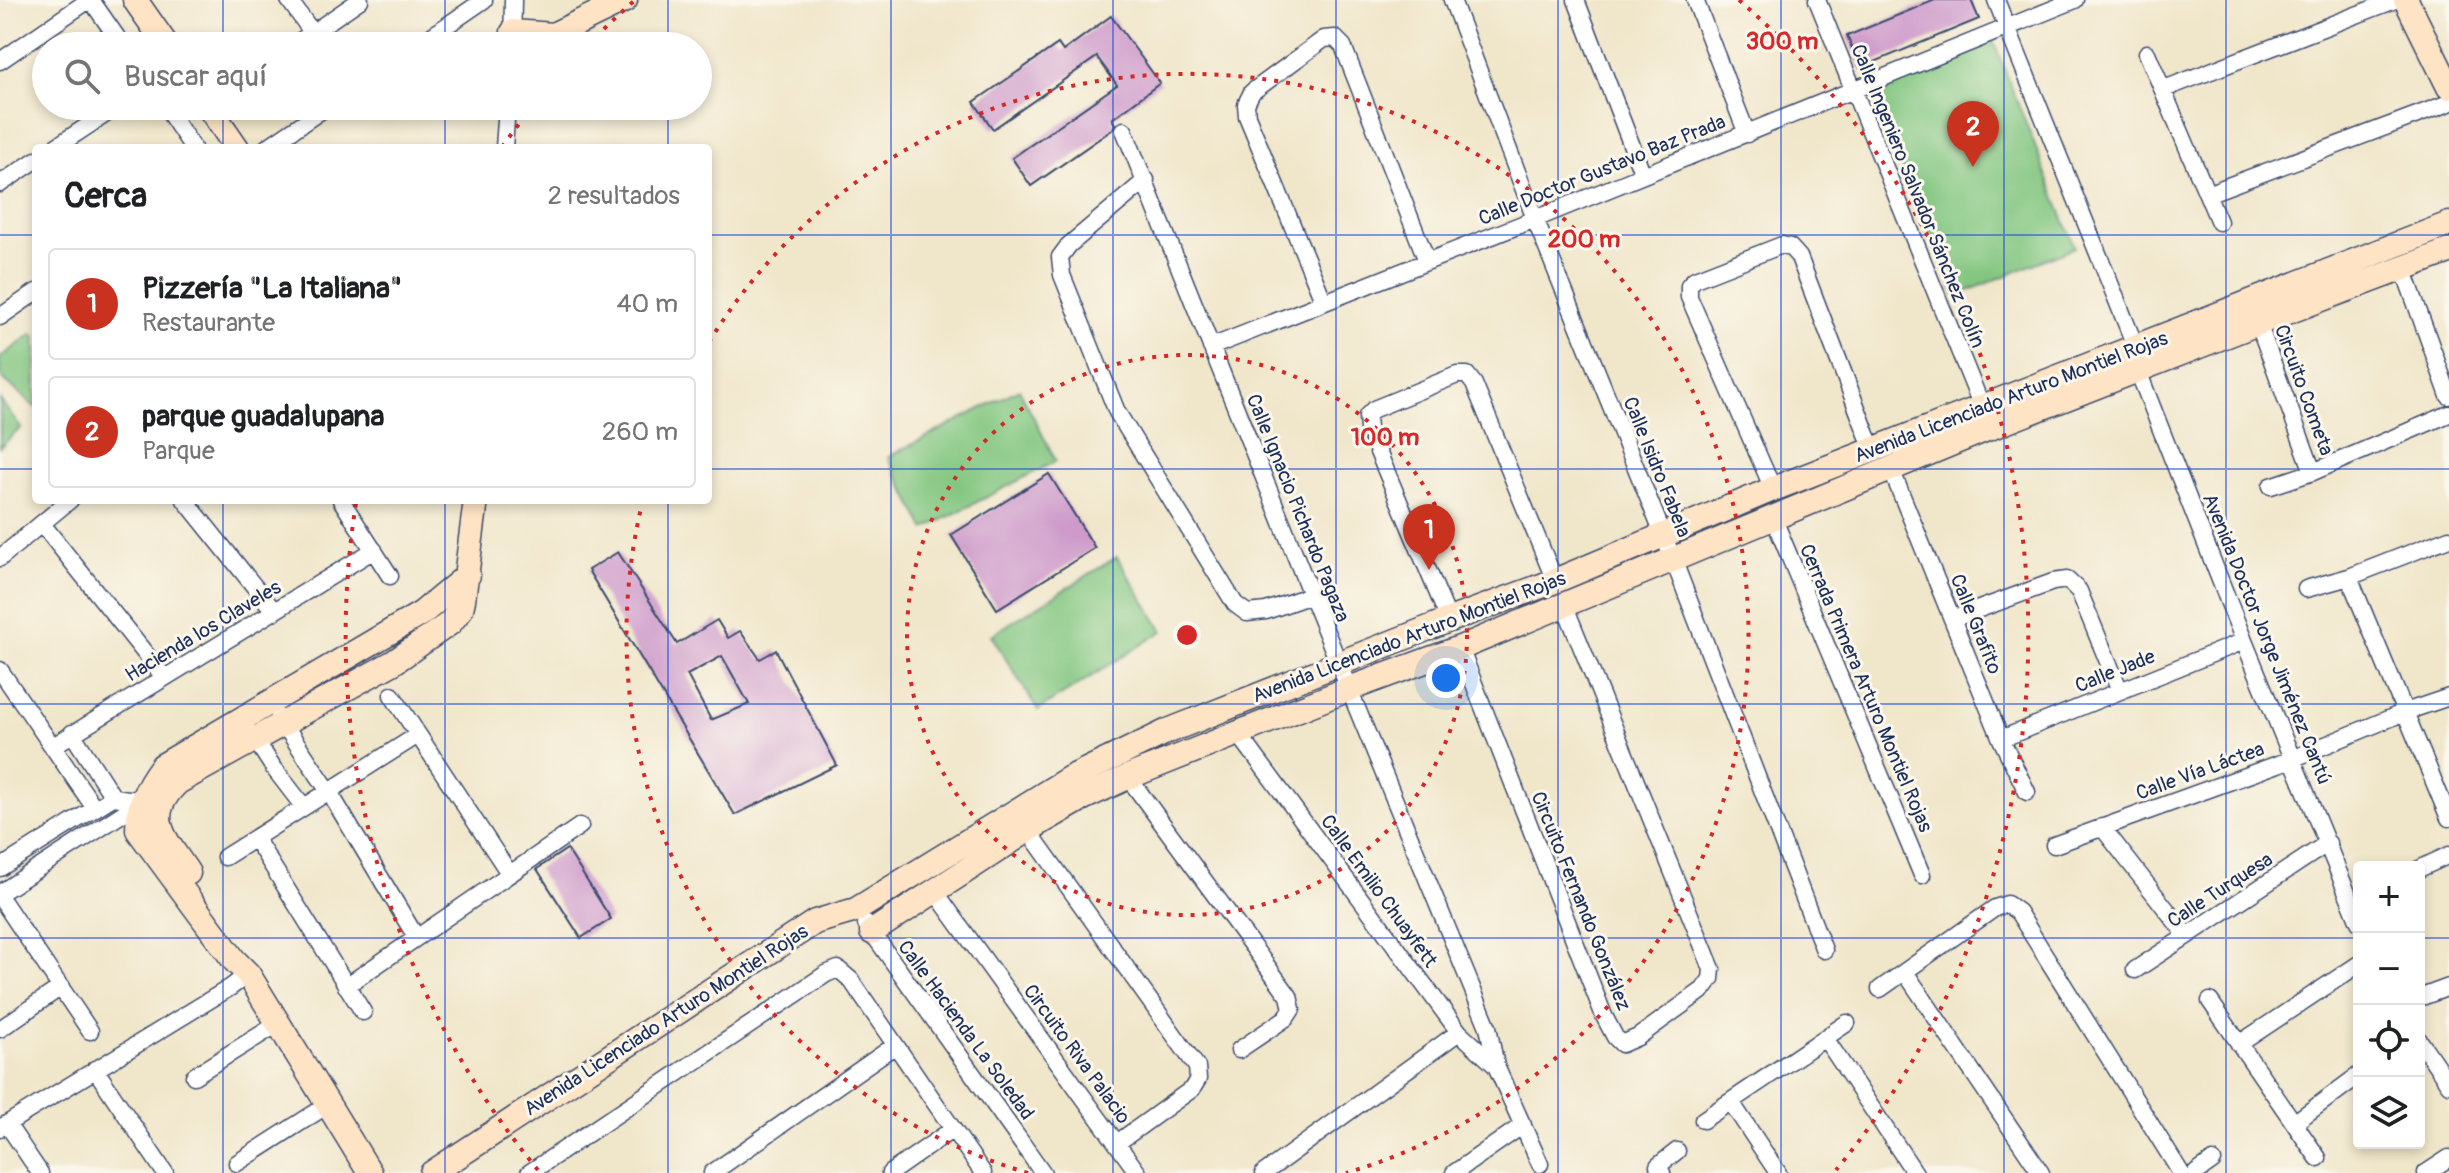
<!DOCTYPE html>
<html lang="es">
<head>
<meta charset="utf-8">
<style>
	:root { --surface:#fff; --page:#f2f2f2; --text:#202124; --muted:#757577; --line:#e0e0e0; --accent:#c8321e }
	body { margin:0; font-family:Pangolin,sans-serif; background:var(--page); color:var(--text) }
	.controls { position:absolute; right:24px; bottom:24px; display:grid; overflow:hidden; border-radius:8px; box-shadow:0 4px 12px #0003 }
	.controls button { width:72px; height:72px; display:grid; place-items:center; padding:0; border:0; border-bottom:2px solid var(--line); background:var(--surface); color:var(--text); font:40px sans-serif }
	.you { position:absolute; left:1446px; top:678px; width:28px; height:28px; margin:-20px; border:6px solid #fff; border-radius:50%; background:#1a73e8; box-shadow:0 0 0 12px #1a73e833 }
	.badge { display:grid; place-items:center; width:52px; height:52px; border-radius:50%; background:var(--accent); color:#fff; font-size:26px; font-weight:700 }
	.pin { position:absolute; translate:-50% -66px; filter:drop-shadow(0 2px 4px #0008) }
	.pin::after { content:''; position:absolute; top:42px; width:28px; height:24px; background:inherit; clip-path:polygon(0 0,100% 0,50% 100%) }
	.list { margin:0; padding:0; list-style:none }
	h2 { display:flex; justify-content:space-between; align-items:center; height:104px; margin:0; padding:0 32px; font-size:34px }
	h2 small { font-size:26px; font-weight:400; color:var(--muted) }
	.list li { display:grid; grid-template-columns:52px 1fr auto; gap:24px; align-items:center; box-sizing:border-box; height:112px; margin:0 16px 16px; padding:0 16px; border:2px solid var(--line); border-radius:8px }
	.list b { display:block; font-size:30px; white-space:nowrap }
	.list p { margin:0; font-size:26px; white-space:nowrap; color:var(--muted) }
	.list em { font-size:26px; font-style:normal; color:var(--muted) }
	.icon { flex:none; width:44px; height:44px; fill:none; stroke:currentColor; stroke-width:2; stroke-linecap:round; stroke-linejoin:round }
	.map { position:relative; flex:none; width:2449px; height:1173px; overflow:hidden }
	.search { position:absolute; background:var(--surface); box-shadow:0 4px 12px #0003; left:32px; top:32px; width:680px; height:88px; display:flex; align-items:center; gap:20px; box-sizing:border-box; padding:0 28px; border-radius:44px; color:var(--muted); font-size:30px }
	.panel { position:absolute; background:var(--surface); box-shadow:0 4px 12px #0003; left:32px; top:144px; width:680px; height:360px; border-radius:8px }
	.map>svg:first-child { display:block }
	.green { fill:#82c680; stroke:#4e7a6f; stroke-width:2 }
	.building { fill:#cd9aca; fill-rule:evenodd }
	.lines { fill:none; stroke-linecap:round; stroke-linejoin:round }
	.street-casing { stroke:#3b4a6e; stroke-width:19 }
	.secondary-casing { stroke:#3b4a6e; stroke-width:27 }
	.street { stroke:#fff; stroke-width:16 }
	.secondary { stroke:#fee4c5; stroke-width:24 }
	.grid { fill:none; stroke:#1d4ed8; stroke-width:2; stroke-opacity:0.55 }
	.ring { fill:none; stroke:#d62828; stroke-width:4; stroke-dasharray:4 8 }
	.labels { text-anchor:middle; dominant-baseline:central; stroke-width:6; stroke-linejoin:round; paint-order:stroke }
	.street-label { font-size:20px; fill:#1b2f5e; stroke:#fbf7ec }
	.centre { fill:#d62828; stroke:#fbf7ec; stroke-width:4 }
	.ring-label { font-size:24px; text-anchor:middle; font-weight:bold; fill:#d62828; stroke:#fbf7ec; stroke-width:6; stroke-linejoin:round; paint-order:stroke }
</style>
</head>
<body>
<div class="map">
<svg width="2449" height="1173" viewBox="0 0 2449 1173">
	<rect width="100%" height="100%" fill="#fbf7ec"/>
	<filter id="ink" filterUnits="userSpaceOnUse"><feTurbulence type="fractalNoise" baseFrequency=".0125" numOctaves="2"/><feDisplacementMap in="SourceGraphic" scale="16" xChannelSelector="R" yChannelSelector="G"/><feConvolveMatrix kernelMatrix="1 2 1 2 8 2 1 2 1" color-interpolation-filters="sRGB"/></filter>
	<filter id="wash" filterUnits="userSpaceOnUse"><feTurbulence type="fractalNoise" baseFrequency=".006" numOctaves="4" result="noise"/><feDisplacementMap in="SourceGraphic" scale="32" xChannelSelector="R" yChannelSelector="G"/><feGaussianBlur stdDeviation="1.8" result="paint"/><feColorMatrix in="noise" values="0 0 0 0 0 0 0 0 0 0 0 0 0 0 0 0 0 1.4 0 .05"/><feComposite in="paint" operator="in"/></filter>
	<g filter="url(#wash)">
		<rect width="100%" height="100%" fill="#f0e6ca"/>
		<path class="green" d="M1992 38 2075 247 1956 296 1869 87Z
			M32 334 36 337V408L0 376V358Z
			M1019 389 1056 461 925 529 888 457Z
			M0 400 21 428 0 447Z
			M1117 557 1163 631 1038 710 991 635Z"/>
		<g id="blocks">
			<path class="building" d="M1935 0H1971L1979 19 1860 68 1847 36Z
				M1111 16 1160 83 1112 119 1115 124 1113 129 1031 186 1012 158 1117 85 1097 57 993 129 974 102 1058 44 1063 51Z
				M1049 474 1095 548 997 609 951 535Z
				M618 552 677 644 717 620 728 638 740 631 760 659 776 650 837 765 735 815 588 570ZM722 656 749 704 711 720 687 675Z
				M567 849 611 919 581 938 537 869Z"/>
		</g>
	</g>
	<g filter="url(#ink)">
		<use href="#blocks" fill-opacity="0" stroke="#3b4a6e" stroke-width="2"/>
		<g class="lines">
			<defs>
				<path id="street" d="M91 0 123 46
					M289 0 312 32
					M1452 0 1535 219 1673 559 1824 950
					M1576 0 1643 175
					M1695 0 1747 134
					M1817 0 1982 407
					M1996 0 2136 348
					M293 46 360 0
					M417 46 484 0
					M512 46 513 0
					M2147 53 2219 222
					M0 61 89 0
					M2164 89 2395 0
					M165 106 193 148
					M1124 130 1349 689 1488 1027 1496 1066 1540 1164
					M54 148 118 106
					M266 148 328 106
					M504 148 507 106
					M1146 180 1069 245 1060 257 1062 275 1117 412 1235 604 1247 613 1266 611 1311 595
					M0 184 36 160
					M2207 194 2449 103
					M2403 268 2449 396
					M1324 302 1247 116 1246 104 1252 92 1324 39 1335 38 1343 46 1427 261
					M0 317 36 292
					M2258 323 2313 472
					M1211 347 1535 219 2075 0
					M2138 371 2244 641 2359 922
					M1891 469 2001 739 2027 792
					M2271 486 2313 472 2449 414
					M1773 489 1689 297V285L1695 279 1782 245 1790 247 1799 257 1873 450
					M185 500 274 611
					M341 500 390 576
					M1773 517 1922 875
					M42 524 164 677
					M0 558 70 500
					M2349 577 2449 818
					M2306 589 2349 577 2449 538
					M1952 619 2053 582 2067 580 2079 591 2120 691
					M1449 620 1368 428 1367 416 1374 409 1457 375H1467L1474 384 1555 581
					M1460 648 1604 1016 1615 1037 1622 1044 1638 1037 1703 990 1711 979 1712 969 1564 604
					M0 670 94 807
					M392 695 509 873
					M279 717 328 790 416 937
					M72 733 113 797
					M251 733 273 767 303 806
					M1238 733 1459 1032 1496 1066
					M2001 739 2244 641
					M53 746 374 550
					M1128 777 1289 996 1292 1009 1286 1018 1239 1050
					M2102 827 2187 936
					M1028 830 1197 1067 1198 1079 1192 1089 1117 1143
					M255 838 363 1012
					M2054 845 2292 759 2405 712 2449 697
					M225 857 418 735
					M0 868 113 797 153 802
					M2419 869 2449 855
					M934 890 1138 1173
					M0 893 142 801
					M0 897 90 1031
					M866 924 1043 1173
					M2135 970 2328 843
					M1905 972 2041 1173
					M346 986 580 826
					M1880 989 1995 908 2007 904 2018 912 2181 1173
					M2419 998 2449 987
					M2210 1001 2318 1158
					M0 1029 61 987
					M1825 1038 1915 1173
					M2419 1040 2449 1084
					M2239 1044 2359 964
					M95 1069 165 1173
					M194 1076 279 1023
					M1731 1102 1778 1173
					M1703 1120 1847 1023
					M2294 1123 2359 1075
					M7 1124 40 1173
					M0 1128 231 987 248 974
					M237 1163 329 1104
					M529 1173 826 974 838 969 851 980 983 1173
					M712 1173 894 1046
					M890 1173 953 1129
					M1264 1173 1459 1032
					M1454 1173 1523 1125
					M1662 1173 1658 1166 1677 1151
					M2196 1173 2213 1161
					M2426 1173 2449 1158"/>
				<path id="secondary" d="M135 0 167 46
					M2406 0 2449 87
					M513 32 553 35 625 0
					M208 106 237 148
					M188 873C166 839 141 817 178 782L394 662 450 623 461 609 463 600 476 500
					M872 932 1028 830 1083 798 1128 777 1349 689 1460 648 1982 431 2258 323 2449 251
					M370 1173 248 974 234 960 138 830C138 804 147 786 162 766L422 613 468 575
					M432 1173 815 922 856 910 1070 778 1168 731 1449 620 1555 581 1773 489 2449 224"/>
			</defs>
			<use href="#street" class="street-casing"/>
			<use href="#secondary" class="secondary-casing"/>
			<use href="#street" class="street"/>
			<use href="#secondary" class="secondary"/>
		</g>
	</g>
	<path class="grid" d="M223 0V46M445 0V46M668 0V46M891 0V1173M1113 0V1173M1336 0V1173M1558 0V1173M1781 0V1173M2004 0V1173M2226 0V1173M223 106V148M445 106V148M668 106V148M0 235H36M708 235H2449M0 469H36M708 469H2449M223 500V1173M445 500V1173M668 500V1173M0 704H2449M0 938H2359M2419 938H2449"/>
	<g class="ring">
		<circle cx="1187" cy="635" r="280"/>
		<path d="M1028 1173A561 561 0 0 1 642 504M709 342A561 561 0 1 1 1346 1173"/>
		<path d="M538 1170A841 841 0 0 1 356 503M502 147A841 841 0 0 1 529 111M587 46A841 841 0 0 1 635 0M1739 0A841 841 0 0 1 1836 1170"/>
	</g>
	<g class="labels">
		<g class="street-label">
			<text transform="translate(1602 170) rotate(-22)">Calle Doctor Gustavo Baz Prada</text>
			<text transform="translate(1918 196) rotate(68)">Calle Ingeniero Salvador Sánchez Colín</text>
			<text transform="translate(2304 390) rotate(70)">Circuito Cometa</text>
			<text transform="translate(2011 397) rotate(-21)">Avenida Licenciado Arturo Montiel Rojas</text>
			<text transform="translate(1657 467) rotate(68)">Calle Isidro Fabela</text>
			<text transform="translate(1298 508) rotate(68)">Calle Ignacio Pichardo Pagaza</text>
			<text transform="translate(1976 624) rotate(68)">Calle Grafito</text>
			<text transform="translate(203 631) rotate(-31)">Hacienda los Claveles</text>
			<text transform="translate(1409 637) rotate(-21)">Avenida Licenciado Arturo Montiel Rojas</text>
			<text transform="translate(2267 639) rotate(68)">Avenida Doctor Jorge Jiménez Cantú</text>
			<text transform="translate(2115 671) rotate(-22)">Calle Jade</text>
			<text transform="translate(1866 688) rotate(67)">Cerrada Primera Arturo Montiel Rojas</text>
			<text transform="translate(2200 771) rotate(-20)">Calle Vía Láctea</text>
			<text transform="translate(2220 890) rotate(-33)">Calle Turquesa</text>
			<text transform="translate(1379 891) rotate(54)">Calle Emilio Chuayfett</text>
			<text transform="translate(1581 901) rotate(68)">Circuito Fernando González</text>
			<text transform="translate(666 1020) rotate(-33)">Avenida Licenciado Arturo Montiel Rojas</text>
			<text transform="translate(966 1030) rotate(54)">Calle Hacienda La Soledad</text>
			<text transform="translate(1077 1054) rotate(54)">Circuito Riva Palacio</text>
		</g>
	</g>
	<circle cx="1187" cy="635" r="12" class="centre"/>
	<g class="ring-label">
		<text x="1782" y="49">300 m</text>
		<text x="1584" y="247">200 m</text>
		<text x="1385" y="445">100 m</text>
	</g>
</svg>
<div class="controls">
<button>+</button>
<button>−</button>
<button><svg class="icon" aria-label="locate" viewBox="0 0 24 24"><circle cx="12" cy="12" r="6"/><path d="M12 2v4M12 18v4M2 12h4M18 12h4"/></svg></button>
<button><svg class="icon" aria-label="layers" viewBox="0 0 24 24"><path d="M12 4l9 5-9 5-9-5zM3 14l9 5 9-5"/></svg></button>
</div>
<div class="you"></div>
<div class="pin badge" style="left:1429px;top:570px">1</div>
<div class="pin badge" style="left:1973px;top:167px">2</div>
<div class="search"><svg class="icon" aria-label="search" viewBox="0 0 24 24"><circle cx="10" cy="10" r="6"/><path d="M15 15l6 6"/></svg>Buscar aquí</div>
<section class="panel">
<h2>Cerca<small>2 resultados</small></h2>
<ul class="list">
<li><span class="badge">1</span><div><b>Pizzería &quot;La Italiana&quot;</b><p>Restaurante</p></div><em>40 m</em></li>
<li><span class="badge">2</span><div><b>parque guadalupana</b><p>Parque</p></div><em>260 m</em></li>
</ul>
</section>
</div>
</body>
</html>
